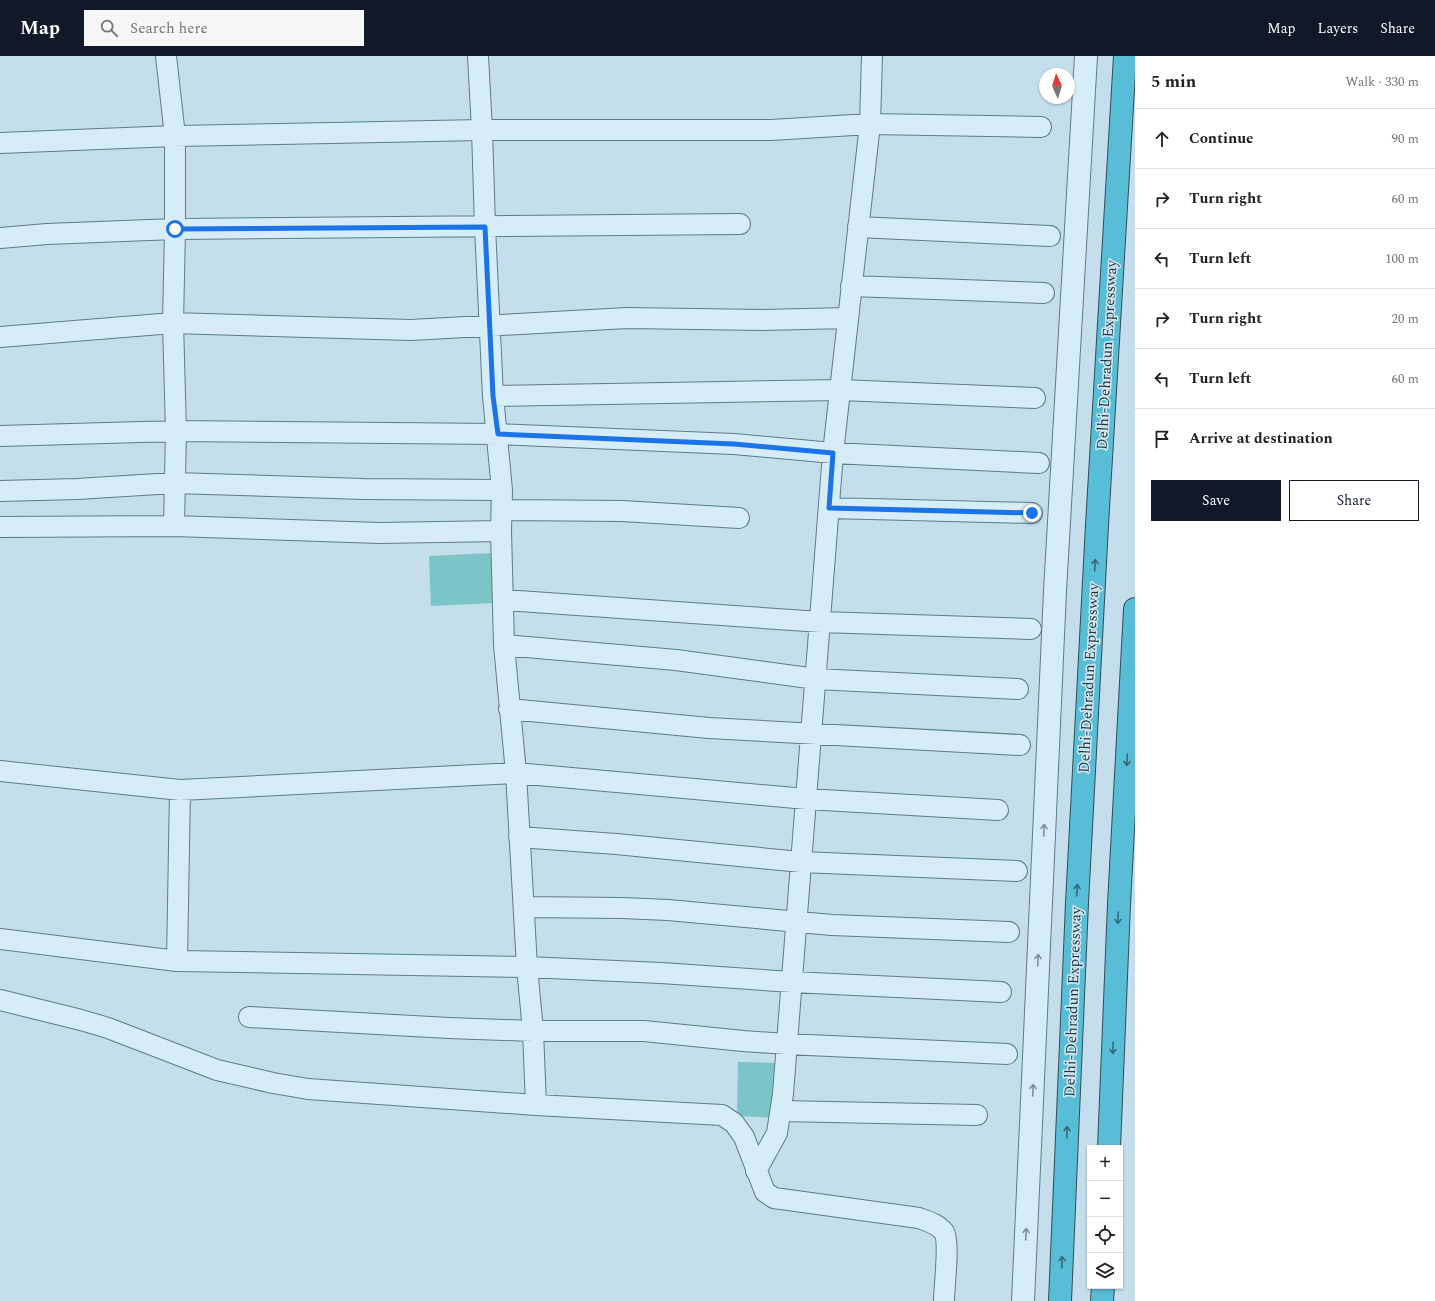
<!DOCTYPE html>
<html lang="en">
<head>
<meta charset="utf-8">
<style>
	:root { --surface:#fff; --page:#f6f6f6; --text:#202124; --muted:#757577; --line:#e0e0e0; --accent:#111827 }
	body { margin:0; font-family:Spectral,serif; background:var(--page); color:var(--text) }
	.controls { position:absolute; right:12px; bottom:12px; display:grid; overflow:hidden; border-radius:0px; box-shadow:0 1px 3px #0004 }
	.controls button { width:36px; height:36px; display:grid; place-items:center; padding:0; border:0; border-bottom:1px solid var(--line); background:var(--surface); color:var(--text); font:20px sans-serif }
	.compass { position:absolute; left:1039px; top:12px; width:36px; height:36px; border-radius:50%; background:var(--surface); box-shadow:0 1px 3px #0004; rotate:356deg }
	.stop { position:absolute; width:12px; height:12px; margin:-9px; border:3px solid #1a73e8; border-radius:50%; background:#fff }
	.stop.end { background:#1a73e8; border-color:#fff; box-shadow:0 1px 4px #0008 }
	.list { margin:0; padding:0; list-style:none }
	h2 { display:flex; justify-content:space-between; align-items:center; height:52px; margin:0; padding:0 16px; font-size:17px }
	h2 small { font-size:13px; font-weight:400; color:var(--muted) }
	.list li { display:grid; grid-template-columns:26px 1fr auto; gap:12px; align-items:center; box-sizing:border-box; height:60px; padding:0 16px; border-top:1px solid var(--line) }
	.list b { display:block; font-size:15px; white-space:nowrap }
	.list em { font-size:13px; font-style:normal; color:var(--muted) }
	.actions { display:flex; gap:8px; padding:12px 16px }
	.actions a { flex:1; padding:9px 0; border:1px solid var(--accent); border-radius:0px; text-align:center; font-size:14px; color:var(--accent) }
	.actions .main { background:var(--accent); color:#fff }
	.icon { flex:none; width:22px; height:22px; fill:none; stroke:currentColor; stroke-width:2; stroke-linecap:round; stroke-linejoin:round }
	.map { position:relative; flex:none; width:1135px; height:1245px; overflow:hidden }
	header { display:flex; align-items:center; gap:24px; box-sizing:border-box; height:56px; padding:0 20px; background:var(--accent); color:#fff }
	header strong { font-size:19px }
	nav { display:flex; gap:22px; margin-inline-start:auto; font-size:14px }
	.search { width:280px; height:36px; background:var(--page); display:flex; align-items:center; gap:10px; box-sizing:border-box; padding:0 14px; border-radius:0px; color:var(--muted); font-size:15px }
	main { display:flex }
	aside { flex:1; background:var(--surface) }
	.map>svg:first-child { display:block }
	.building { fill:#7bc4c8 }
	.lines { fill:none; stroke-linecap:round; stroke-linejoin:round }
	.minor-casing { stroke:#5b7e85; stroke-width:22 }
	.tertiary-casing { stroke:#5b7e85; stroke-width:24 }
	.motorway-casing { stroke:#2f4f53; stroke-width:24 }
	.minor { stroke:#d6ecf7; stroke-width:20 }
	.tertiary { stroke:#d6ecf7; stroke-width:22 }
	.motorway { stroke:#58bdd7; stroke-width:22 }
	.oneway { stroke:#356a76 }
	.oneway2 { stroke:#7a9096 }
	.route { stroke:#1a73e8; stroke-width:5 }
	.labels { text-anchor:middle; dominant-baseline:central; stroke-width:3; stroke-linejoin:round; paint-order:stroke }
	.street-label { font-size:15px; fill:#1e3336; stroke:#d3e8f4 }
</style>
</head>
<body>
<header>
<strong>Map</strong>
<div class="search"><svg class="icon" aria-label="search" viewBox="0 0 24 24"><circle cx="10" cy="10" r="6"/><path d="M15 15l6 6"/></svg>Search here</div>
<nav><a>Map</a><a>Layers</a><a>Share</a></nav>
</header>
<main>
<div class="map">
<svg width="1135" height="1245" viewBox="0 0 1135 1245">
	<rect width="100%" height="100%" fill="#c4deec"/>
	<path class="building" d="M492 497 494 547 431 550 429 500Z
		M738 1006 780 1007 778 1062 737 1060Z"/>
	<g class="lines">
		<defs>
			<path id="minor" d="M166 0 175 80V173L173 267 176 375 174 470
				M478 0 482 74 485 171 493 340 502 434 501 475 504 589 516 717 527 911 533 975 536 1049
				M0 87 175 80 482 74H771L870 68 1041 71
				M858 171 1050 180
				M0 182 47 178 175 173 740 168
				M851 230 1044 237
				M0 281 173 267 411 274 627 262 762 264 848 262
				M493 340 840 334 1035 342
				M0 380 176 375 498 378 734 388 833 397 1039 407
				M0 435 77 433 174 427 363 433 502 434
				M829 452 1032 457
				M502 454 622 455 739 462
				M0 471 174 470 379 477 501 475
				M503 544 821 566 1031 573
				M504 589 676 604 816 623 1018 633
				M509 653 709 672 1020 689
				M0 715 180 734 516 717 806 743 998 754
				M519 781 616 788 801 806 1017 815
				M524 851 622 852 668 854 832 869 1009 876
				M0 883 177 905 527 911 661 917 792 926 1001 936
				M177 905 180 734
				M0 944 81 964 108 972 217 1014 273 1027 308 1033 536 1049 722 1059 734 1067 744 1081 765 1136 774 1142 919 1162C927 1165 938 1168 944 1176 950 1186 944 1231 944 1245
				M249 961 449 972 533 975H644L743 985 786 988 1007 998
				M781 1055 977 1059
				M756 1115 777 1077 783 1038 833 397 870 68 872 0"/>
			<path id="tertiary" d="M1023 1245 1055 535 1086 0"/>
			<path id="motorway" d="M1109 1092 1119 848 1135 553
				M1060 1245 1077 847 1097 469 1125 0
				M1102 1245 1103 1230"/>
		</defs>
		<use href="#minor" class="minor-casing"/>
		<use href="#tertiary" class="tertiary-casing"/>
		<use href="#motorway" class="motorway-casing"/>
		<use href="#minor" class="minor"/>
		<use href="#tertiary" class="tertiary"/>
		<use href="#motorway" class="motorway"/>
	</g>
	<defs><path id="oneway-shaft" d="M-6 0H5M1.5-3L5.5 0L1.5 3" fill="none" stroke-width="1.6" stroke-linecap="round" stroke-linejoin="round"/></defs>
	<g class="oneway">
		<use href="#oneway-shaft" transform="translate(1095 509) rotate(-87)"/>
		<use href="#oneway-shaft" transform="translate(1127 704) rotate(93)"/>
		<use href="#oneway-shaft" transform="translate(1077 834) rotate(-87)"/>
		<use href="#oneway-shaft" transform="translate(1118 862) rotate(92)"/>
		<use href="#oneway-shaft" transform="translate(1113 992) rotate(92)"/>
		<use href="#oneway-shaft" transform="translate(1067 1076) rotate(-88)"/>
		<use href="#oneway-shaft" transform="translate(1062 1206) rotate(-88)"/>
	</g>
	<g class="oneway2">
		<use href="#oneway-shaft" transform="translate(1044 774) rotate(-87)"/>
		<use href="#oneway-shaft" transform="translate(1038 904) rotate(-87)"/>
		<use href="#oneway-shaft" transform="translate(1033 1034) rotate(-87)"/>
		<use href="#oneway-shaft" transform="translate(1026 1178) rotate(-87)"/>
	</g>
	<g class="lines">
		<path class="route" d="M175 173 485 171 493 340 498 378 734 388 833 397 829 452 1032 457"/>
	</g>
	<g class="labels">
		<g class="street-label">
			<text transform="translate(1107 299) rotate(-87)">Delhi-Dehradun Expressway</text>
			<text transform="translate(1089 622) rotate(-87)">Delhi-Dehradun Expressway</text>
			<text transform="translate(1073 946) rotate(-88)">Delhi-Dehradun Expressway</text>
		</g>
	</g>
</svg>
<div class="controls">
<button>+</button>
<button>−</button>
<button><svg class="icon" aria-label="locate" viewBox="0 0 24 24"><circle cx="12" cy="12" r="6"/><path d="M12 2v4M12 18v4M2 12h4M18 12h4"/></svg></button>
<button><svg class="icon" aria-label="layers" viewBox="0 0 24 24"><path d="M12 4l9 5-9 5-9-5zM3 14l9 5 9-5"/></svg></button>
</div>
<svg class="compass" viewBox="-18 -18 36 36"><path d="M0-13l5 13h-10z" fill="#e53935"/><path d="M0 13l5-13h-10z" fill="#757577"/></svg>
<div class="stop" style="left:175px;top:173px"></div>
<div class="stop end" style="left:1032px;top:457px"></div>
</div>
<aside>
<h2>5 min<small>Walk · 330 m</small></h2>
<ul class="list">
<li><svg class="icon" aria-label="ahead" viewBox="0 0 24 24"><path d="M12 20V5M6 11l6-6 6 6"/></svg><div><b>Continue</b></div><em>90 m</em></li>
<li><svg class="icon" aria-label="right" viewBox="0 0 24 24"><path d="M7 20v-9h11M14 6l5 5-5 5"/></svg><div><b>Turn right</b></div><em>60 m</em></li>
<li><svg class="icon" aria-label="left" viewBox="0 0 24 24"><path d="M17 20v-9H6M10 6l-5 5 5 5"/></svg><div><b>Turn left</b></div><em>100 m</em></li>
<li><svg class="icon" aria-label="right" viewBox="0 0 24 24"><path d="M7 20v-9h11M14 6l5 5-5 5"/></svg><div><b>Turn right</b></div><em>20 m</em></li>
<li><svg class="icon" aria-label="left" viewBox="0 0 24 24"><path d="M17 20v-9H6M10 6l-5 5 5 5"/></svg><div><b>Turn left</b></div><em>60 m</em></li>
<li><svg class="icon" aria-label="arrive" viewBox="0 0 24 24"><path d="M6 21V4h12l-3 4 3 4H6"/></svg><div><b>Arrive at destination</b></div></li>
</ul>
<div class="actions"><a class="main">Save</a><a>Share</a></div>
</aside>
</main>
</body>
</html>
